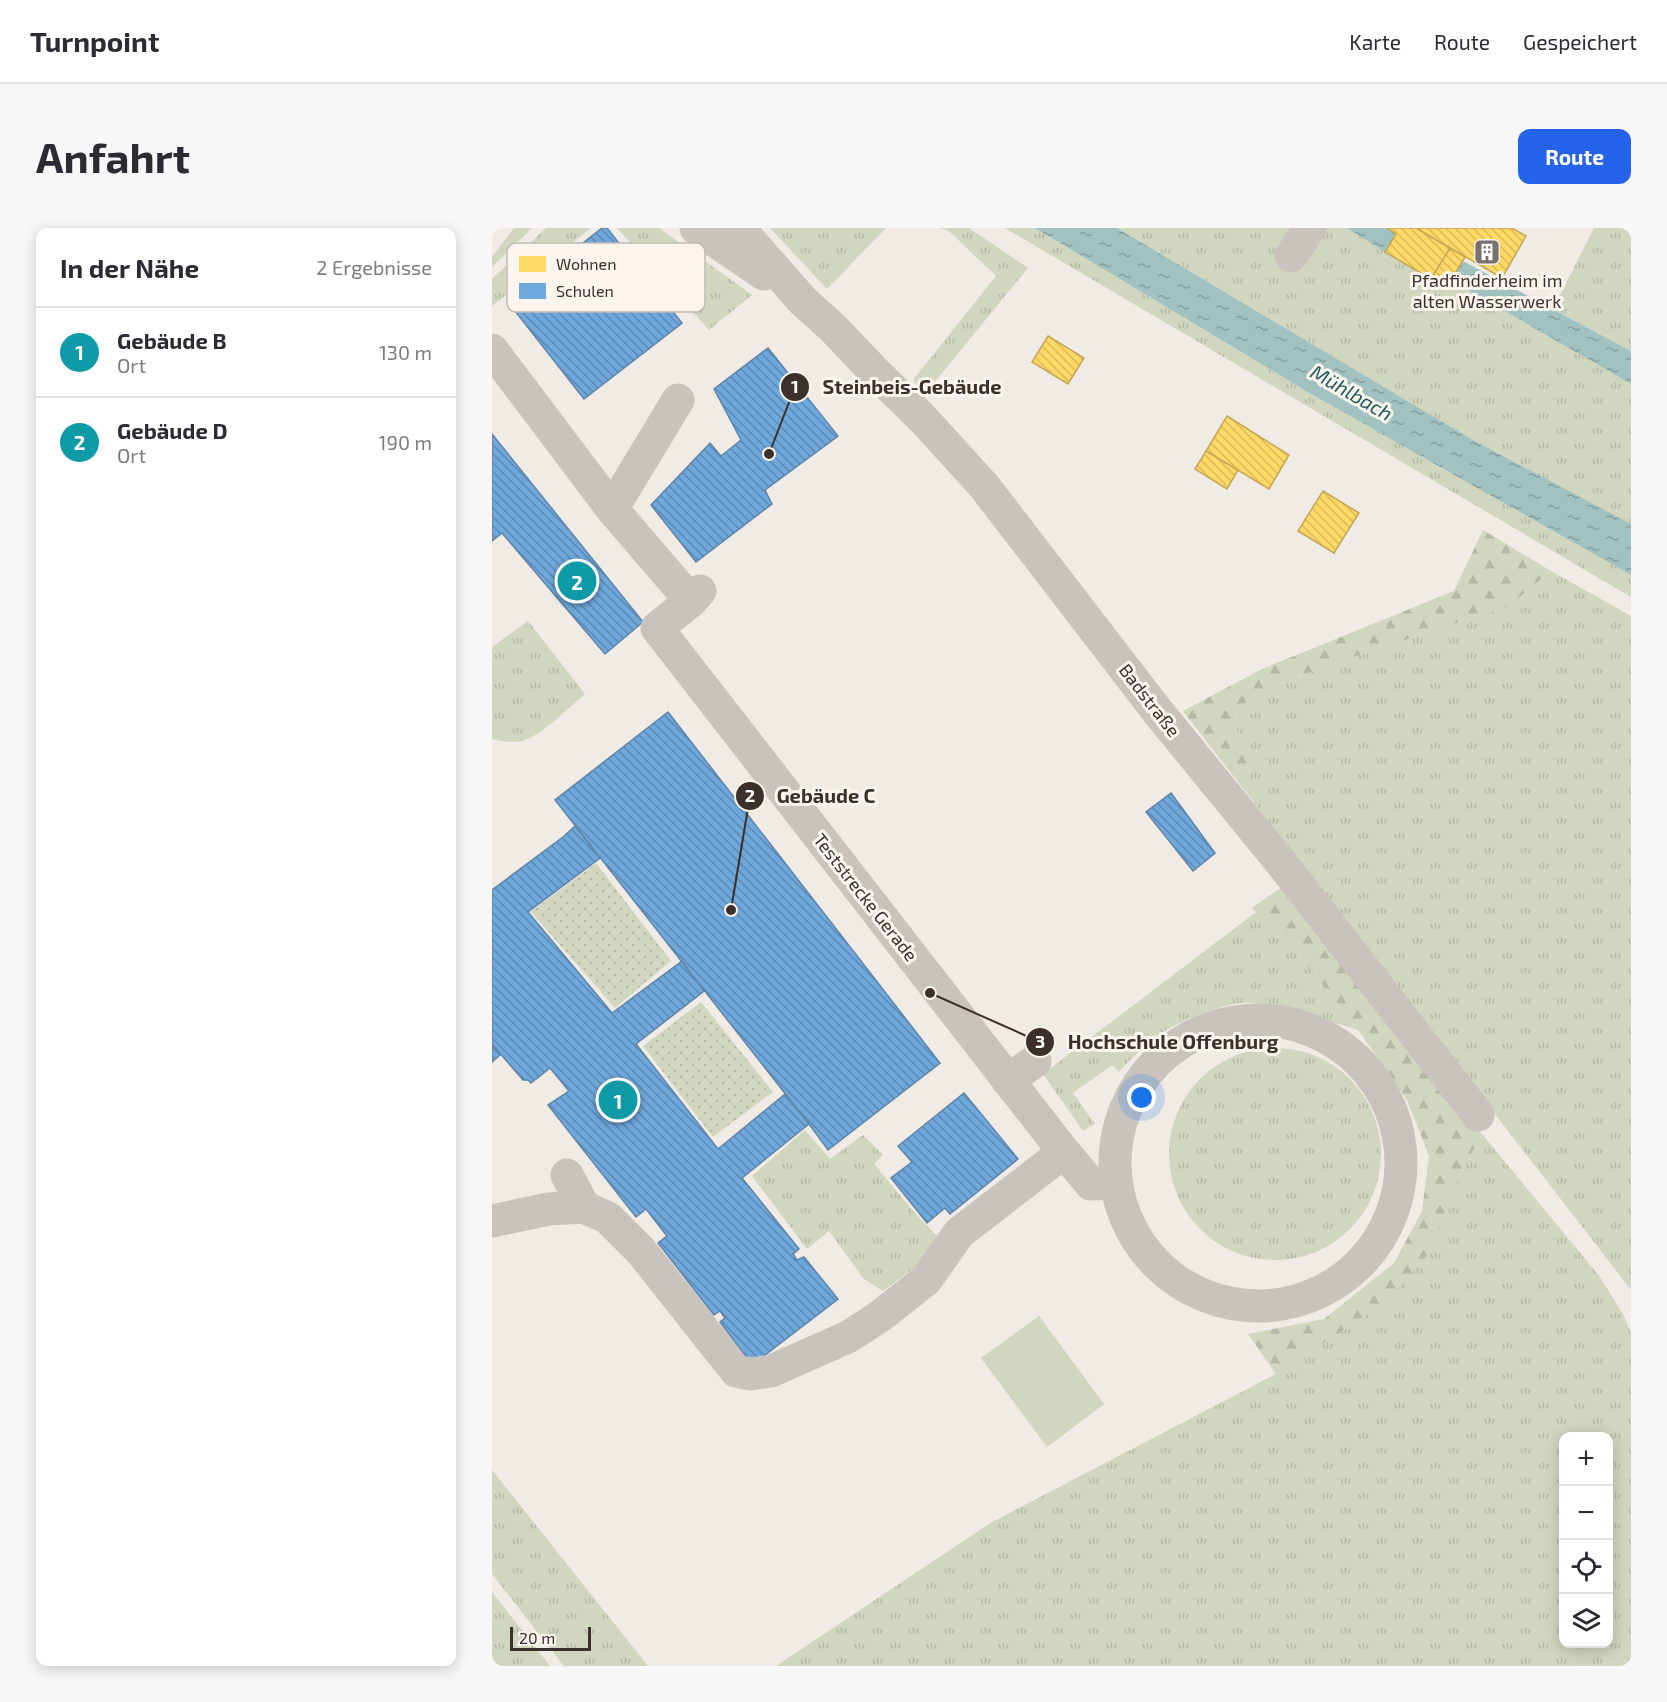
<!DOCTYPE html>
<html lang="de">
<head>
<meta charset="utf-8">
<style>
	:root { --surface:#fff; --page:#f7f7f7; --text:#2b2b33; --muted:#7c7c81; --line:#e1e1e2; --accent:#2563eb }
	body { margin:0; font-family:"Exo 2",sans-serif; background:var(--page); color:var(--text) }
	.controls { position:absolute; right:18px; bottom:18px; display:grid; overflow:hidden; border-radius:12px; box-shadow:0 3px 15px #0003 }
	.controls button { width:54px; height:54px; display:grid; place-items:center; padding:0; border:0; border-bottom:2px solid var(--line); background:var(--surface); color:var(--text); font:30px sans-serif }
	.scale { position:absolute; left:18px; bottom:15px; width:81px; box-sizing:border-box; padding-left:6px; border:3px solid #3b302b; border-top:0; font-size:16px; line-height:21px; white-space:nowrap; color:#3b302b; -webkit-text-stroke:4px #fbf5ee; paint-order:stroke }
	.you { position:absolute; left:650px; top:870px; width:21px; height:21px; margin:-15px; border:4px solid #fff; border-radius:50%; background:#1a73e8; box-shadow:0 0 0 9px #1a73e833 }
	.badge { display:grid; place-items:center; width:39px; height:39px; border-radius:50%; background:var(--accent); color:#fff; font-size:20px; font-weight:700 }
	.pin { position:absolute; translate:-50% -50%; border:3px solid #fff; box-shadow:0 2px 6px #0006 }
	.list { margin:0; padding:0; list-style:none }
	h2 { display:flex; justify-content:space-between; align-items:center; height:78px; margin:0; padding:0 24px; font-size:26px }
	h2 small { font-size:20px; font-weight:400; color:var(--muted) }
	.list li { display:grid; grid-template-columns:39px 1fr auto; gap:18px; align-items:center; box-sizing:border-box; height:90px; padding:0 24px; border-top:2px solid var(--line) }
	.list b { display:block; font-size:22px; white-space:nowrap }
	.list p { margin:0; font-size:20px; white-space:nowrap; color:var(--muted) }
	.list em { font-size:20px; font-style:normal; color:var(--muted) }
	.icon { flex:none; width:33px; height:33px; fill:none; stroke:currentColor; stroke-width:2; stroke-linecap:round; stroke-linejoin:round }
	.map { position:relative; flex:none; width:1139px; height:1438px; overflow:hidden; border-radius:12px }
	header { display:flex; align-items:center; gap:36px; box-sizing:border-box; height:84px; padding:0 30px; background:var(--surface); border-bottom:2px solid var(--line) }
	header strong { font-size:28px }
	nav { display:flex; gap:33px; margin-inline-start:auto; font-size:21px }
	.intro { display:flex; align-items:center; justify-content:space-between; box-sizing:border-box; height:144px; padding:0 36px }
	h1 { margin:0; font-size:42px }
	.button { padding:15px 27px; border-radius:12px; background:var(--accent); color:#fff; font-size:21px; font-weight:700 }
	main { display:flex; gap:36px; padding:0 36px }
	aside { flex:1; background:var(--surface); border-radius:12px; box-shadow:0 3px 15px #0003 }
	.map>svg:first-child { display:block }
	.grass { fill:url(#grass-tufts); fill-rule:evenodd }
	.forest { fill:url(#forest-firs) }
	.park { fill:url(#park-dots) }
	.garden { fill:#d1d6bf }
	.water { fill:url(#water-ripples) }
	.homes { fill:url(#homes-back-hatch); stroke:#c4a654; stroke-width:1.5 }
	.schools { fill:url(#schools-back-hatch); stroke:#5f84a7; stroke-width:1.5 }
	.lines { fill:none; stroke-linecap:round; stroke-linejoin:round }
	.minor { stroke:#c9c3be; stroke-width:33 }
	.labels { text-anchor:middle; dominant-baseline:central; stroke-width:6; stroke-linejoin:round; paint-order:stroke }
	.poi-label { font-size:18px; fill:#3b302b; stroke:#fbf5ee }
	.street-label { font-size:18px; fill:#3b302b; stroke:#fbf5ee }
	.water-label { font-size:20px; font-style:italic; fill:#1f5a5e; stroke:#fbf5ee }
	.key { fill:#fbf5ee; stroke:#c1bab4; stroke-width:1.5 }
	.key-label { font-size:16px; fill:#3b302b }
	.leader { fill:none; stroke:#3b302b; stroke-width:2 }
	.callout-dot { fill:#3b302b; stroke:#fbf5ee; stroke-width:2 }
	.mark-label { font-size:18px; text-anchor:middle; font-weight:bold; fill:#fff }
	.callout-label { font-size:20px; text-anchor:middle; font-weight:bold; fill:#3b302b; stroke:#fbf5ee; stroke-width:6; stroke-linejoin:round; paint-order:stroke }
</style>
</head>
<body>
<header>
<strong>Turnpoint</strong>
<nav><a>Karte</a><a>Route</a><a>Gespeichert</a></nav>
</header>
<div class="intro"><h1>Anfahrt</h1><a class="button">Route</a></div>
<main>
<aside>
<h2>In der Nähe<small>2 Ergebnisse</small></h2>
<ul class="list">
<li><span class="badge" style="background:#0f9aa8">1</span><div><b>Gebäude B</b><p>Ort</p></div><em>130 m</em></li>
<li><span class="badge" style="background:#0f9aa8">2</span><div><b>Gebäude D</b><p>Ort</p></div><em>190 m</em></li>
</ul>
</aside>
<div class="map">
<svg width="1139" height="1438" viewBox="0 0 1139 1438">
	<defs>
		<pattern id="grass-tufts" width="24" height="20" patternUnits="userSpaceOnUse" patternTransform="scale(1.5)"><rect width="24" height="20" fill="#d1d6bf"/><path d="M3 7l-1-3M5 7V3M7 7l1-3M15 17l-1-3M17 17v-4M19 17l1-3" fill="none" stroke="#b4b8a4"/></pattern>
		<pattern id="forest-firs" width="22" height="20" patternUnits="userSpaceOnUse" patternTransform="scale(1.5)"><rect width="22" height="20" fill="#d1d6bf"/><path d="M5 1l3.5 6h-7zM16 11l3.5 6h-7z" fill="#b4b8a4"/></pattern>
		<pattern id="park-dots" width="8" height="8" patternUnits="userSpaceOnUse" patternTransform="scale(1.5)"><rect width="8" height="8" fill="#d1d6bf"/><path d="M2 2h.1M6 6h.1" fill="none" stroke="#b4b8a4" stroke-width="1.8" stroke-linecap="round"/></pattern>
		<pattern id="water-ripples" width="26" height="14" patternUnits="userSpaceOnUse" patternTransform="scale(1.5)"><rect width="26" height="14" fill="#a1c2c1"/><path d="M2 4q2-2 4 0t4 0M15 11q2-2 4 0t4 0" fill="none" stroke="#849e9d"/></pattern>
		<pattern id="homes-back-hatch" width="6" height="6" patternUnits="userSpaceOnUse" patternTransform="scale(1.5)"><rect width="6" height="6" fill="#ffd966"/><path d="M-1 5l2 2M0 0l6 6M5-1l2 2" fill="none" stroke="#dbbb59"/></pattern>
		<pattern id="schools-back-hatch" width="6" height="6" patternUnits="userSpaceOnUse" patternTransform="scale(1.5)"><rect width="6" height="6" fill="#6fa8dc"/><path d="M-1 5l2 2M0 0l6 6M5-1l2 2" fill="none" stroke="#5c89b3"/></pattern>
	</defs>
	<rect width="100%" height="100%" fill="#f0ebe5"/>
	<path class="grass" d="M22 0H40L0 39V29Z
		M54 0H99L0 78V51Z
		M125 0H167L260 67 217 102Z
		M278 0H394L335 61Z
		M449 0H477L536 40 432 167 421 152 504 48 458 4Z
		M513 0H543L819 166 1139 347V369Z
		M625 0H855L954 60 959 52 1139 156V297L981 212Z
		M1102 0H1139V123L1061 81Z
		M1059 343 1139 388V1060L1136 1058 743 550 758 544 746 517 744 481 770 461 867 427 1017 378Z
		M36 393 93 466C80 477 48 508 33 512 23 516 10 513 0 511V419Z
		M764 684 779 691 866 802C834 793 781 773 749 775 725 778 688 793 668 806 653 816 639 831 627 844L620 837 581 865 603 896 591 903 551 846Z
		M677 926a106 106 0 1 1 212 0a106 106 0 1 1-212 0Z
		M313 902 338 931 371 907 391 927 382 936 428 991 448 1011 425 1038 391 1063 372 1051 337 1003 315 1021 260 948Z
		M990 906 1108 1049 1132 1088 1139 1105V1438H284L500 1294 784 1146 895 1074 968 947ZM1072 1208H1116V1416H1072Z
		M0 1242 156 1438H72L0 1346Z
		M0 1364 58 1438H0Z"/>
	<path class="forest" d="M991 302 1059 343 1017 378 867 427 770 461 744 482 746 517 759 544 743 550 691 483 770 441 962 363Z
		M791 658 990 906 968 947 937 1025 895 1074 784 1146 756 1106 832 1091 902 1035 930 983 937 928 915 872 866 802 779 691 764 684 760 680Z"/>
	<path class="park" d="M104 635 179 733 123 780 39 684Z
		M209 774 281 864 221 909 151 818Z"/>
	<path class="garden" d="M547 1088 612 1176 555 1219 489 1130Z"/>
	<path class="water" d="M543 0H625L981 212 1139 296V347L819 166Z
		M855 0H895L904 6 893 24Z
		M971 33 1139 123V156L959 52Z"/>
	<path class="homes" d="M895 0H924L958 20 939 51 893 24 904 6Z
		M924 0H1020L1034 8 1010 50Z
		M958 20 973 29 954 61 939 51Z
		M556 108 592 130 576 156 540 134Z
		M735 188 797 227 777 261 714 223Z
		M714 223 746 242 735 261 703 241Z
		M831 263 867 285 842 325 806 303Z"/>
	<path class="schools" d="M110 0H115L190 95 92 171 16 74Z
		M276 120 346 208 273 262 280 276 204 334 159 277 218 215 229 228 249 212 222 161Z
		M0 206 151 394 113 426 10 305 0 313Z
		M176 484 448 835 336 922 317 896 63 572Z
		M679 565 723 625 701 643 654 584Z
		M83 598 108 630 36 684 120 785 190 733 212 763 144 816 226 921 293 866 317 896 250 950 307 1021 301 1026 305 1032 312 1029 346 1071 260 1137 228 1094 233 1090 228 1083 222 1087 166 1015 175 1008 154 981 144 989 56 877 77 863 58 840 39 855 36 852H31L0 816V662L71 609Z
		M0 816 8 827 0 834Z
		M472 865 526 931 458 986 453 980 435 995 399 950 420 934 406 918Z"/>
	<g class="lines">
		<path class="minor" d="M204 0 272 46
			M247 0 311 73 341 100 381 142 431 191 492 258 666 484 791 637 986 887
			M799 28 818 0
			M0 122 120 281 199 373
			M120 281 186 172
			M208 363 199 373 165 400 572 924 599 956 623 955
			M623 935a143 143 0 1 1 286 0a143 143 0 1 1-286 0Z
			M516 853 543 833
			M75 947 92 979
			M0 993 56 981 92 979 116 990 149 1023 244 1143 259 1146 279 1143 356 1109 387 1089 434 1052 467 1005 572 924"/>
	</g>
	<defs>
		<symbol id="building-square" viewBox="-11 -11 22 22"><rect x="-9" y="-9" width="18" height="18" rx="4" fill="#7a716c" stroke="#fbf5ee"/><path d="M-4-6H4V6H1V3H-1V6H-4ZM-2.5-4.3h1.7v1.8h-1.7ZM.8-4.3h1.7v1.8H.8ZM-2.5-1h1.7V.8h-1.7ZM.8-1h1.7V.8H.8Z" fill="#fff"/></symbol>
	</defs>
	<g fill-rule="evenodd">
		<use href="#building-square" x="980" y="9" width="30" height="30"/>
	</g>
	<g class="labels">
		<g class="poi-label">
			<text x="995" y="52">Pfadfinderheim im<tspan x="995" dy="21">alten Wasserwerk</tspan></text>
		</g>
		<g class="street-label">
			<text transform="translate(658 472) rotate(52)">Badstraße</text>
			<text transform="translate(374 669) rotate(52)">Teststrecke Gerade</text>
		</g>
		<g class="water-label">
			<text transform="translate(860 164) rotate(30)">Mühlbach</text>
		</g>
	</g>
	<rect x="15" y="15" width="198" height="69" rx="9" class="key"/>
	<rect x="27" y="28" width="27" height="16" fill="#ffd966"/>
	<rect x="27" y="55" width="27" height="16" fill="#6fa8dc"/>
	<g class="key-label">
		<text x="64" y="42">Wohnen</text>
		<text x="64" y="69">Schulen</text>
	</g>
	<path class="leader" d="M277 226L303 159M239 682L258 568M438 765L548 814"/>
	<g class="callout-dot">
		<circle cx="277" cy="226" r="6"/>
		<circle cx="239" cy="682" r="6"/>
		<circle cx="438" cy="765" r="6"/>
		<circle cx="303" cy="159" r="15"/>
		<circle cx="258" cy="568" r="15"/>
		<circle cx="548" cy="814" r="15"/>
	</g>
	<g class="mark-label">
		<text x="303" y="165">1</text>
		<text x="258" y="574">2</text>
		<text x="548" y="820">3</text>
	</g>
	<g class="callout-label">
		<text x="420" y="166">Steinbeis-Gebäude</text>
		<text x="334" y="575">Gebäude C</text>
		<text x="681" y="821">Hochschule Offenburg</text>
	</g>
</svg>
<div class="controls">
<button>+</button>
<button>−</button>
<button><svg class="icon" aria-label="locate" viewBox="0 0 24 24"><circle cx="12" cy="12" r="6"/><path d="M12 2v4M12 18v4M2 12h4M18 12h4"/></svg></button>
<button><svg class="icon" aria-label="layers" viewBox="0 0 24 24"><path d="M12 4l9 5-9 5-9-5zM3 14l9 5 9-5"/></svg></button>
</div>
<div class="scale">20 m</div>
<div class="you"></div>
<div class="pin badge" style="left:126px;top:872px;background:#0f9aa8">1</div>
<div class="pin badge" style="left:85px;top:353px;background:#0f9aa8">2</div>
</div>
</main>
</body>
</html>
